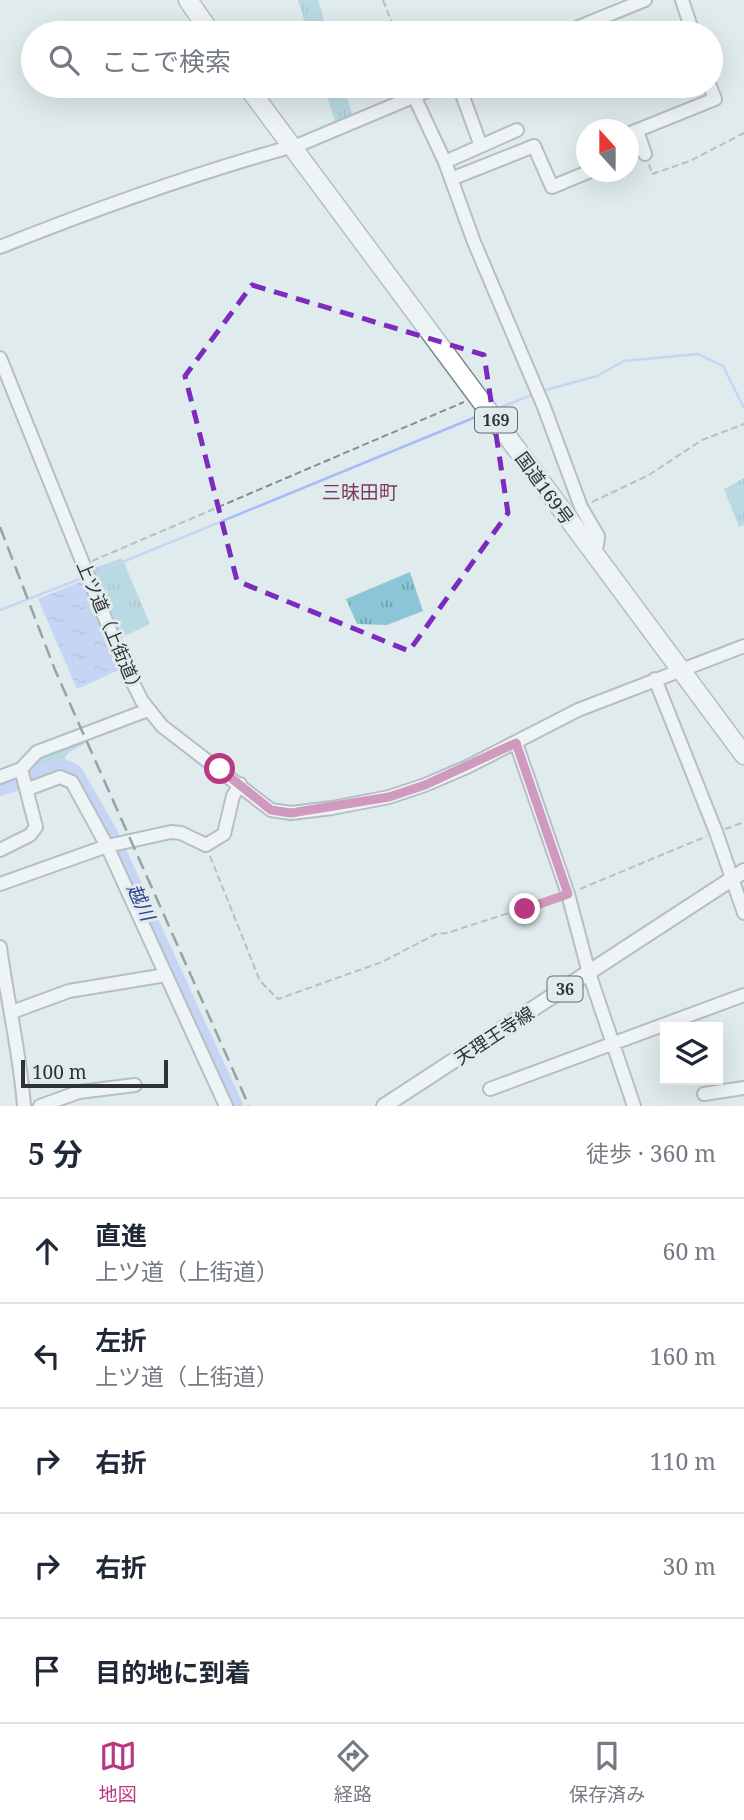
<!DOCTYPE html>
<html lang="ja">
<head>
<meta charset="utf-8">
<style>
	:root { --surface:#fff; --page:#f2f2f3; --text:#1f2937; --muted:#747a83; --line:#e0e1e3; --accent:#ba3881 }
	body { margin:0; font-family:"Noto Serif","Noto Sans JP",serif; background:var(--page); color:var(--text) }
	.controls { position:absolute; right:21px; bottom:21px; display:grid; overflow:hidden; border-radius:0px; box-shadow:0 7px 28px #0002 }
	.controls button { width:63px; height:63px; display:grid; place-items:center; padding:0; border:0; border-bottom:2px solid var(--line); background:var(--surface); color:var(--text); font:35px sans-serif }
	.compass { position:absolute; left:576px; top:119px; width:63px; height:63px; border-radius:50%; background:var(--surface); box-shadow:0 7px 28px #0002; rotate:339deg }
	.scale { position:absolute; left:21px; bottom:18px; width:147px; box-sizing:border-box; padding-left:7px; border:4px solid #2f3334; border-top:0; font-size:19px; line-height:24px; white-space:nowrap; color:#2f3334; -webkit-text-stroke:5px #e0ebee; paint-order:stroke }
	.stop { position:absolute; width:21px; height:21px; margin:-16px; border:5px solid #ba3881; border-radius:50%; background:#fff }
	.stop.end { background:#ba3881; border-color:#fff; box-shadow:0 2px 7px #0008 }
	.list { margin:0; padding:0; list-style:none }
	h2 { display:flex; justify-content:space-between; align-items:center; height:91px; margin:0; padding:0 28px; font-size:30px }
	h2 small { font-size:23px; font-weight:400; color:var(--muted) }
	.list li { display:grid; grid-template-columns:46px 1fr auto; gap:21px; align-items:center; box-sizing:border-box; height:105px; padding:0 28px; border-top:2px solid var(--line) }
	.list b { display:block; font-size:26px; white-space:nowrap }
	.list p { margin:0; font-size:23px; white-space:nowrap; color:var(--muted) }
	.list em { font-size:23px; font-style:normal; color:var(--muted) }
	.icon { flex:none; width:38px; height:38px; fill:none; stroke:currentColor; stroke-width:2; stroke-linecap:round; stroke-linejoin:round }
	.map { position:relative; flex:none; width:744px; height:1106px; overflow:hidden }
	.search { position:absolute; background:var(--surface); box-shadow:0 7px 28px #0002; left:21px; right:21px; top:21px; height:77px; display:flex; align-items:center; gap:18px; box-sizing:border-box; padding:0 24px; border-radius:38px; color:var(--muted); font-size:26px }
	.sheet { height:616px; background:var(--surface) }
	nav { display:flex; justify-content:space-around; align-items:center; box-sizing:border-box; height:98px; border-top:2px solid var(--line); background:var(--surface); font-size:19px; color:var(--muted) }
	nav a { display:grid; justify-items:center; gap:4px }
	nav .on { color:var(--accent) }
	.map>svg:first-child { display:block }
	.grass { fill:url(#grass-tufts) }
	.green { fill:#8bc5d6 }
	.water { fill:url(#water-ripples) }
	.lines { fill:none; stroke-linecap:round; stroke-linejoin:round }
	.stream { stroke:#a7bbfb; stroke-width:2.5 }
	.river { stroke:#a7bbfb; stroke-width:18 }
	.minor-casing { stroke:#818b8e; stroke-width:16 }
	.major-casing { stroke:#818b8e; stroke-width:18 }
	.highway-casing { stroke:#818b8e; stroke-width:21 }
	.path { stroke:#858d8f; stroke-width:2; stroke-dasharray:7 3.5; stroke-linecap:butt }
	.minor { stroke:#fff; stroke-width:12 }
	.major { stroke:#fff; stroke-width:14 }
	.highway { stroke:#fff; stroke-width:18 }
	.rail { stroke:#424748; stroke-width:2.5; stroke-dasharray:14 7; stroke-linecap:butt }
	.route { stroke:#ba3881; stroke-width:9 }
	.marked { fill:none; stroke:#7b2cbf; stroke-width:5; stroke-dasharray:14 9; stroke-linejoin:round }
	.labels { text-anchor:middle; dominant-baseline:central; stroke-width:6; stroke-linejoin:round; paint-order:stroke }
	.shield { fill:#e0ebee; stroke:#646a6c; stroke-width:2 }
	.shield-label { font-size:16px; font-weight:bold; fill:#2f3334 }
	.street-label { font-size:18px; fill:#2f3334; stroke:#e0ebee }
	.neighbourhood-label { font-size:19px; fill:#7c3a5c; stroke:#e0ebee }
	.water-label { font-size:19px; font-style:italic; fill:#354590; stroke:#e0ebee }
</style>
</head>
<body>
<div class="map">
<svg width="744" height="1106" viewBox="0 0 744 1106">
	<defs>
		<pattern id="grass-tufts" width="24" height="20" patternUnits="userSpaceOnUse" patternTransform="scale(1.75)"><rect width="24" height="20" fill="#8bc5d6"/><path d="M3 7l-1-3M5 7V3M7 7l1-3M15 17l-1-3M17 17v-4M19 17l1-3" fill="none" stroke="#72a1ae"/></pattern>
		<pattern id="water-ripples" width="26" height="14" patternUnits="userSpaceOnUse" patternTransform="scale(1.75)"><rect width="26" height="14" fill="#a7bbfb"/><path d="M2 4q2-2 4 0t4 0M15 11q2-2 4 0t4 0" fill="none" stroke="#89c"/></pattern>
	</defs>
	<rect width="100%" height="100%" fill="#e0ebee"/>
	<path class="grass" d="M298 0H318L328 33H308Z
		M324 86H344L352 114 335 122Z
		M744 478V525L739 527 724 489Z
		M122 558 150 624 118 639 92 569Z
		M410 572 423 611 387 625 357 624 346 599Z"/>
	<path class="green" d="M81 736 84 744 69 752 56 769 25 779 30 758Z"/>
	<path class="water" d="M85 580 121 669 77 689 38 599Z"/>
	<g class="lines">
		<path class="stream" d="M542 391 597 376 624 361 698 354 723 366 744 408
			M496 409 532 395
			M91 575 483 414
			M0 610 85 577"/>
		<path class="river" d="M0 787 62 767 74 773 109 834 234 1106"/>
		<defs>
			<path id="minor" d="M682 0 693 33
				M564 33 645 0
				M459 86 481 146
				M414 96 445 162 474 242 544 407 581 507 598 536 597 545 591 549
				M637 131 645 154
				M628 134 715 99 710 86
				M445 162 517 130
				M451 179 534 146 552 187 588 172
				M0 247C100 207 198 172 301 144L439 86
				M0 358 124 665 142 701 162 726 271 810 291 813 332 808 389 797 425 785 467 767 578 710 744 646
				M655 679 716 832 744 913
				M516 743 568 894 589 973 634 1106
				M0 777 21 769 37 752 148 710
				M28 789 60 777 72 782 107 846 226 1106
				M0 850 30 835 36 827 21 769
				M0 884 107 846 171 832 181 833 206 845 224 834 233 796 240 784
				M0 947C7 1000 20 1052 24 1106
				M12 1012 69 991 166 975
				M490 1089 744 995
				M704 1094 744 1088
				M40 1106 79 1092 135 1085"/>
			<path id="major" d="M384 1106 744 871"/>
			<path id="highway" d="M188 0 211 33
				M247 86 744 755"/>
		</defs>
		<use href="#minor" class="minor-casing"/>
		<use href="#major" class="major-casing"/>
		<use href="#highway" class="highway-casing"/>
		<path class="path" d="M383 0 396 33
			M649 164 652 174 690 161 744 133
			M592 502 649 475 702 440 744 424
			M92 561 464 402
			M725 829 744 822
			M210 856 260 981 278 999 382 962 436 934 447 933 558 897
			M580 889 707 836"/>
		<use href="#minor" class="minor"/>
		<use href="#major" class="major"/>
		<use href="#highway" class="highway"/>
		<path class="rail" d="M0 527 55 670 249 1106"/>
	</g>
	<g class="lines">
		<path class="route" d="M220 769 271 810 291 813 389 797 425 785 516 743 568 894 525 909"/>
	</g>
	<path d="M0 0H744V1106H0ZM252 285 484 355 508 513 409 651 237 581 185 376Z" fill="#e0ebee" fill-opacity=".55" fill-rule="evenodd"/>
	<path class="marked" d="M252 285 484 355 508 513 409 651 237 581 185 376Z"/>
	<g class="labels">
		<g class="shield">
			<rect x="475" y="407.5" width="42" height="25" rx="5"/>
			<rect x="547.5" y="976.5" width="35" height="25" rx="5"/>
		</g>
		<g class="shield-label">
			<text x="496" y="420">169</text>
			<text x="565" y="989">36</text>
		</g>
		<g class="street-label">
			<text transform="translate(545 488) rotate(54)">国道169号</text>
			<text transform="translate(111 628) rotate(67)">上ツ道（上街道）</text>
			<text transform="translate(494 1035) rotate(-33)">天理王寺線</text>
		</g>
		<g class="neighbourhood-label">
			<text x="360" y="492">三昧田町</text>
		</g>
		<g class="water-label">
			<text transform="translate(141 902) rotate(65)">越川</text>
		</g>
	</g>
</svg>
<div class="controls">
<button><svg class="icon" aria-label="layers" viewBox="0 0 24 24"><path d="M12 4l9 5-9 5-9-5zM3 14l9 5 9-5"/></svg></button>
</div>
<svg class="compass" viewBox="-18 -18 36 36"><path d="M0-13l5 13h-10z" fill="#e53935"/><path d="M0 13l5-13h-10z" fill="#747a83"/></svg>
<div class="scale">100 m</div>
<div class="stop" style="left:220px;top:769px"></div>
<div class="stop end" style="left:525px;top:909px"></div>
<div class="search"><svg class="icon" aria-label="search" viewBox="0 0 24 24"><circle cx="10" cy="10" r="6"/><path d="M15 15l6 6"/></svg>ここで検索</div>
</div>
<section class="sheet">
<h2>5 分<small>徒歩 · 360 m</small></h2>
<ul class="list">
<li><svg class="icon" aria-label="ahead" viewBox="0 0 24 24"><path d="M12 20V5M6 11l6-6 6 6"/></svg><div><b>直進</b><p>上ツ道（上街道）</p></div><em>60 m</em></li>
<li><svg class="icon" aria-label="left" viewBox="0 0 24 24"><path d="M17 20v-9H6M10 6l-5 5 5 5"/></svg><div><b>左折</b><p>上ツ道（上街道）</p></div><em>160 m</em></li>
<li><svg class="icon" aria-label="right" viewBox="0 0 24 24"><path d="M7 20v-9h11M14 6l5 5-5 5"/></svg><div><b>右折</b></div><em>110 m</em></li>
<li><svg class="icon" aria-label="right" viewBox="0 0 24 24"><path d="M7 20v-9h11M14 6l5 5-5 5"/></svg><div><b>右折</b></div><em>30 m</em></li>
<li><svg class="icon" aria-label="arrive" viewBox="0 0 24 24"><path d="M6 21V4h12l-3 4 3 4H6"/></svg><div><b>目的地に到着</b></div></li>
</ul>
</section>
<nav>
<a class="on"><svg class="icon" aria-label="map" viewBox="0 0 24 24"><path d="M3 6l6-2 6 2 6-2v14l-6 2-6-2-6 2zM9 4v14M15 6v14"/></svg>地図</a>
<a><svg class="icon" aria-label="directions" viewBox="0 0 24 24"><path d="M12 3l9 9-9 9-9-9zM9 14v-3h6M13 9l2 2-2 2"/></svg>経路</a>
<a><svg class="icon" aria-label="saved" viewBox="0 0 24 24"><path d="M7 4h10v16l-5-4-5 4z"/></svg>保存済み</a>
</nav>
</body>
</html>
